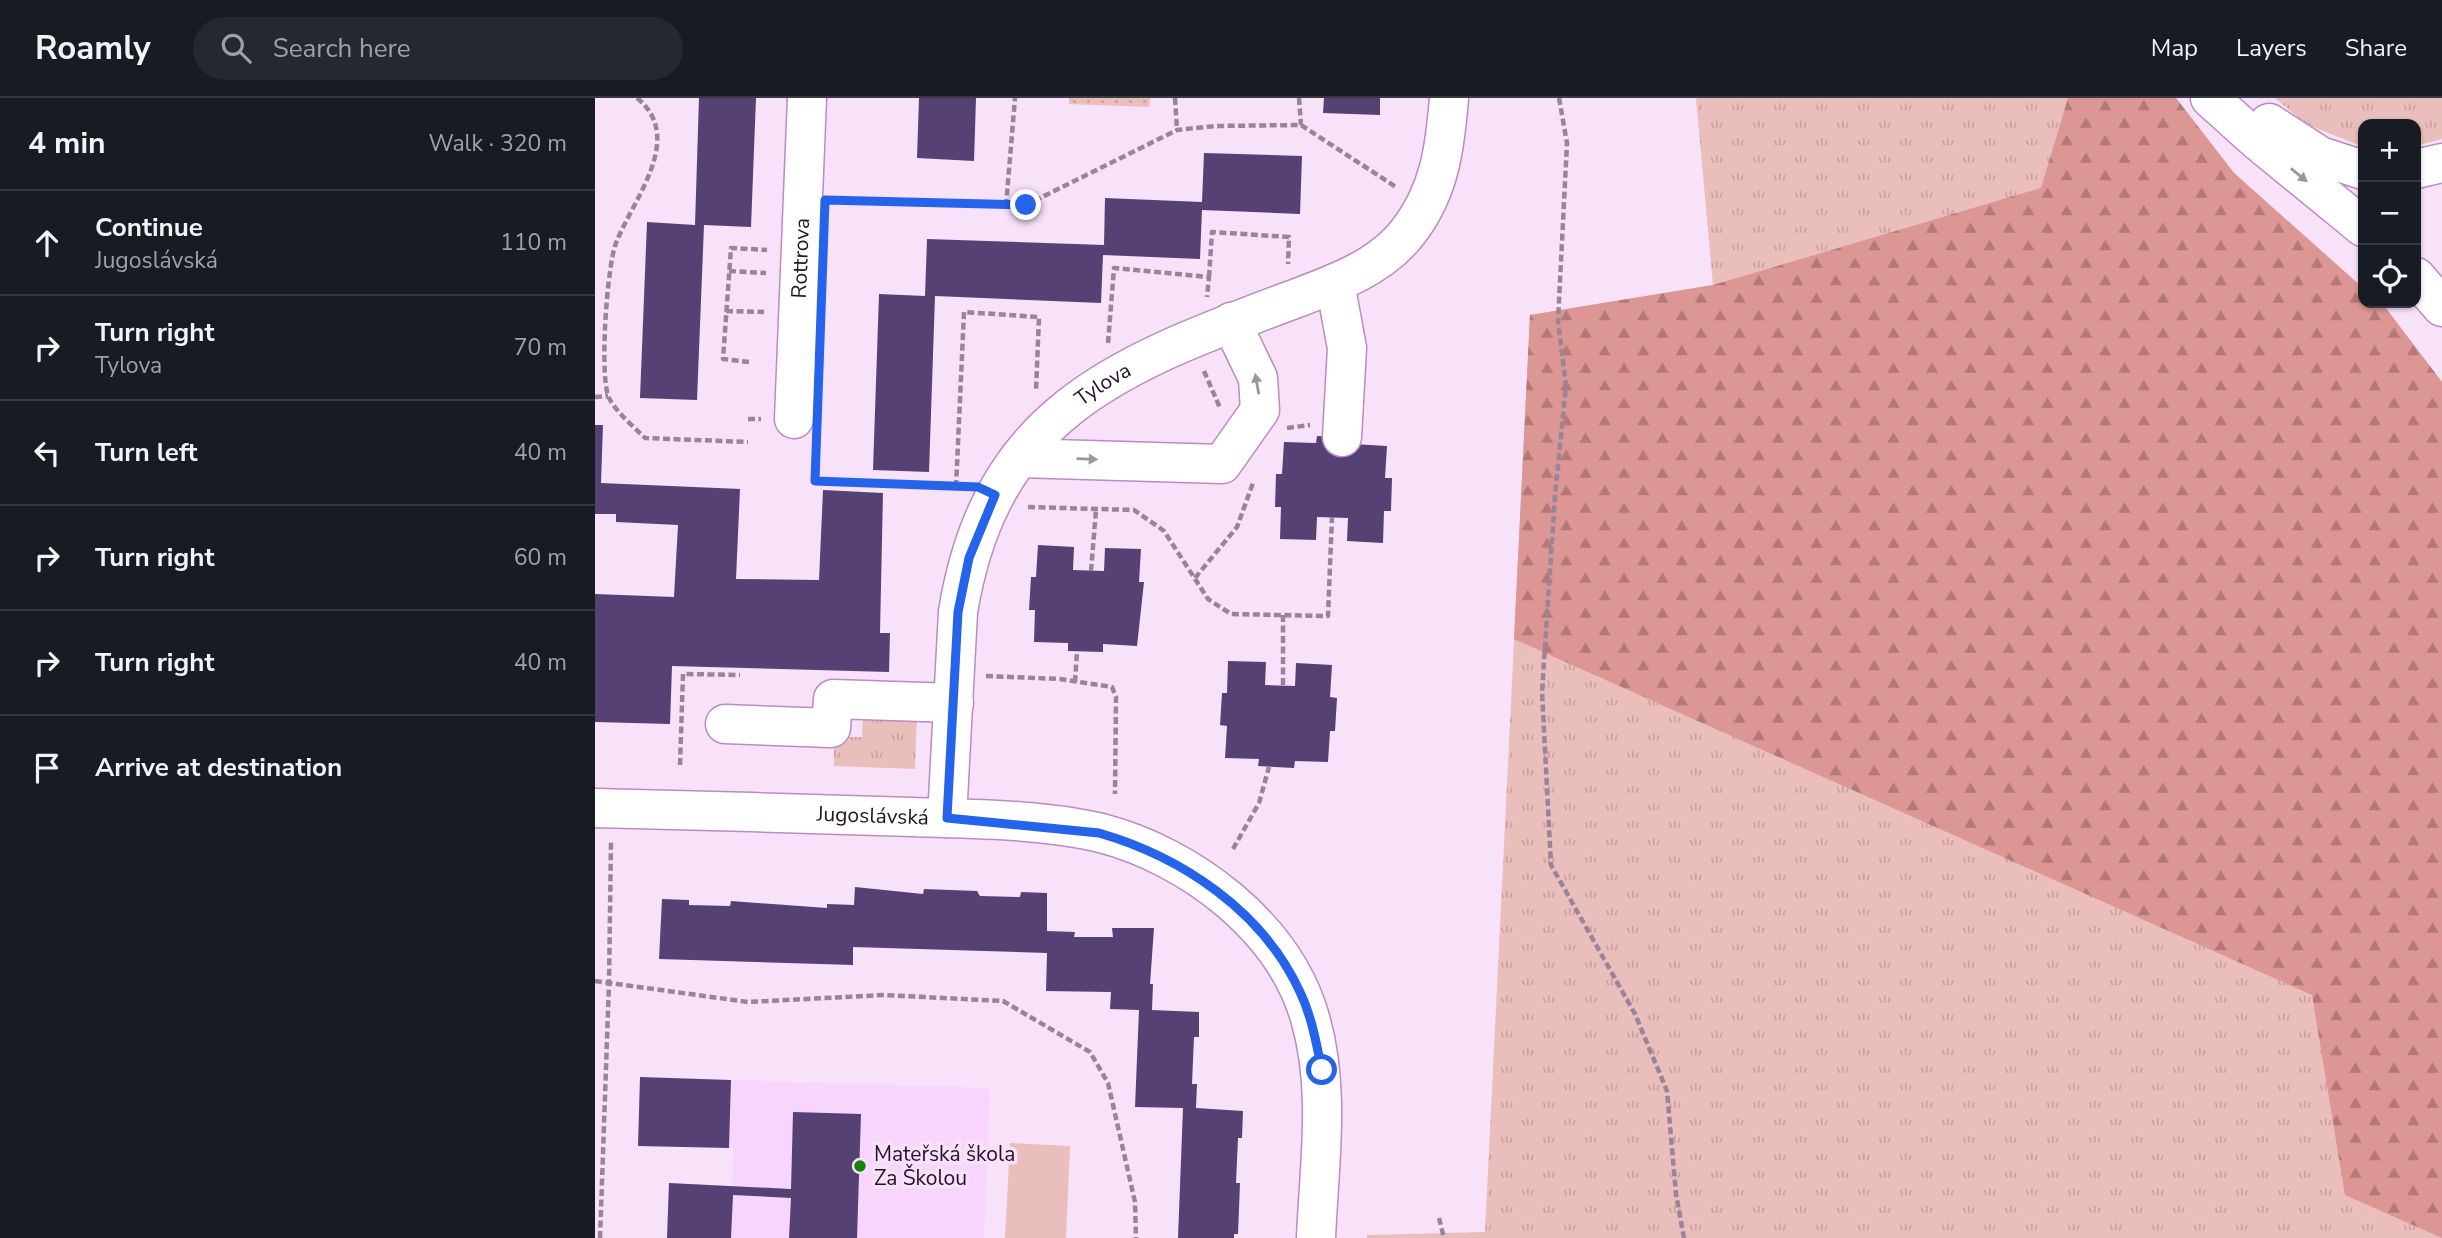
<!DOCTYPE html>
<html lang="en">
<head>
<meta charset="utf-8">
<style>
	:root { --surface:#171b24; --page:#242831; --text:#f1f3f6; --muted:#9ea1a6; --line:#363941 }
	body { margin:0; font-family:"Nunito Sans",sans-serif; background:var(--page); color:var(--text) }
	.controls { position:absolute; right:21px; top:21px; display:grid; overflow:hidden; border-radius:14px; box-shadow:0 2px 5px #0004 }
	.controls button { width:63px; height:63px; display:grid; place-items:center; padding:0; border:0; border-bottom:2px solid var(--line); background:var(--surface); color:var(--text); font:35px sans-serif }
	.stop { position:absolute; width:21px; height:21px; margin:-16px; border:5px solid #2563eb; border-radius:50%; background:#fff }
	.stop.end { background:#2563eb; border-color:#fff; box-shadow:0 2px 7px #0008 }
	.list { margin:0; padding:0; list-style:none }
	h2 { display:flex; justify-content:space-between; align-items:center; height:91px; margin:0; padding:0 28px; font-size:30px }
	h2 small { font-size:23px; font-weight:400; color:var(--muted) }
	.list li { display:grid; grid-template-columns:46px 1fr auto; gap:21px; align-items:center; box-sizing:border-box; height:105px; padding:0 28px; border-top:2px solid var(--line) }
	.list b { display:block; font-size:26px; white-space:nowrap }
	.list p { margin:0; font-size:23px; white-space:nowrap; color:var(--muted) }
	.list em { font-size:23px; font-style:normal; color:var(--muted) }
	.icon { flex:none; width:38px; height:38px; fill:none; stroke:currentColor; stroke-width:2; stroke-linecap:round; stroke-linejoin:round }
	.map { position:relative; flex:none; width:1847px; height:1140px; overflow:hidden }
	header { display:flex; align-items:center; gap:42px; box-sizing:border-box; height:98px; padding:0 35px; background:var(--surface); border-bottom:2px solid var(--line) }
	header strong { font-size:33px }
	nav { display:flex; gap:38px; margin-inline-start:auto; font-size:24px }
	.search { width:490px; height:63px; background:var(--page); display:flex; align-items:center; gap:18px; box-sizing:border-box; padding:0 24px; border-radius:38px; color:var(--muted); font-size:26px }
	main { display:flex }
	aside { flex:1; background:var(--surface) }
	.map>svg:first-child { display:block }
	.built { fill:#f8d5fd }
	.grass { fill:url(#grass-tufts) }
	.forest { fill:url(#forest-firs) }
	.park { fill:url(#park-dots) }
	.garden { fill:#eabebb }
	.building { fill:#564174 }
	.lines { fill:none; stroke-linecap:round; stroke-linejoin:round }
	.minor-casing { stroke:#bc8ac4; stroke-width:41 }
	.highway-casing { stroke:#bc8ac4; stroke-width:41 }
	.path { stroke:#98849b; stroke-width:4.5; stroke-dasharray:7 3.5; stroke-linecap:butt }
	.minor { stroke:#fff; stroke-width:38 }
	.highway { stroke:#fff; stroke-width:38 }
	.oneway { fill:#9d949e }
	.route { stroke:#2563eb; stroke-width:9 }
	.poi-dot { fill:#108500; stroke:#f7e2fa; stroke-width:2.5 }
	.labels { text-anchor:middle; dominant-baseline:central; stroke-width:7; stroke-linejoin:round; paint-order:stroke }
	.street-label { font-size:21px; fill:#251228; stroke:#f7e2fa }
	.poi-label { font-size:21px; fill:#251228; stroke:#f7e2fa; text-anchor:start }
</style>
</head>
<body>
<header>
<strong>Roamly</strong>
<div class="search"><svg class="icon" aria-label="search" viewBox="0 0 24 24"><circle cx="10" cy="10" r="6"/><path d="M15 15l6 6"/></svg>Search here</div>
<nav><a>Map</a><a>Layers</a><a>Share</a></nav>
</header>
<main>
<aside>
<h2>4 min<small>Walk · 320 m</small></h2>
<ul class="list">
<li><svg class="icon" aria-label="ahead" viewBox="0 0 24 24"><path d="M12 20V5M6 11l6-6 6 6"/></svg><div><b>Continue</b><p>Jugoslávská</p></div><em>110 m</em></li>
<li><svg class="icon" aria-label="right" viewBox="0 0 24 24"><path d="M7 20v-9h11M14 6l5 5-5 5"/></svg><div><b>Turn right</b><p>Tylova</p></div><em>70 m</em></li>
<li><svg class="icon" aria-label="left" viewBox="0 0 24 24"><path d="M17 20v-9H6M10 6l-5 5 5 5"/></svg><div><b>Turn left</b></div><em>40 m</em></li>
<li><svg class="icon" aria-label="right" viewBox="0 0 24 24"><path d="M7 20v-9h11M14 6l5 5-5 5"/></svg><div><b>Turn right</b></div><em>60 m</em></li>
<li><svg class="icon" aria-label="right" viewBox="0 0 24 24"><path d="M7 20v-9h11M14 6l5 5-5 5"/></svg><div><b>Turn right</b></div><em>40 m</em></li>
<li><svg class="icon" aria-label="arrive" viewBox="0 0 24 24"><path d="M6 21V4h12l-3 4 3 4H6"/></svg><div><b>Arrive at destination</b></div></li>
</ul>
</aside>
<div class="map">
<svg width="1847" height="1140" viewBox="0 0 1847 1140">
	<defs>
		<pattern id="grass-tufts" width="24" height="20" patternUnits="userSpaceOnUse" patternTransform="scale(1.75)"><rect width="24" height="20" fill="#eabebb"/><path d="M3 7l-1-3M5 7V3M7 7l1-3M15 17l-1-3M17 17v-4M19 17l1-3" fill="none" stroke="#c9a2a1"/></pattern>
		<pattern id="forest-firs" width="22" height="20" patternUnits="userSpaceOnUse" patternTransform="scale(1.75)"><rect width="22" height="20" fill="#dc9693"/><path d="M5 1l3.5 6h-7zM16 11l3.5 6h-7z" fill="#b27978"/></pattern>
		<pattern id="park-dots" width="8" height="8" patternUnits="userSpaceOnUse" patternTransform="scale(1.75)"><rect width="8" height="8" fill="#eabebb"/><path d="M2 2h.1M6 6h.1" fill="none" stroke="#c9a2a1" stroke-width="1.8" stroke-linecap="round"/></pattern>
	</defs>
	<rect width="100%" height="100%" fill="#f7e2fa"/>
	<path class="built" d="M136 982 395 990 389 1140H72L74 1085 137 1088 139 1051 134 1050Z"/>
	<path class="grass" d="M1101 0H1581L1639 75 1768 190V205H1785L1790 209 1847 284V1140H772V1137L890 1134 935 217 1118 187Z
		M1680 0H1847V41L1821 48V26H1768V49L1711 26Z
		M268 617 322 619 320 671 239 668V639H267Z"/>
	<path class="forest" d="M1473 0H1581L1639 75 1768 190V205H1785L1790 209 1847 284V1140L1750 1097 1717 897 919 541 935 217 1118 187 1446 90Z"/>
	<path class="park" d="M474 0H555L554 9 474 6Z"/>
	<path class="garden" d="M415 1045 475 1048 471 1140H410Z"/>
	<path class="building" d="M104 0H161L156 129 109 127 102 302 45 300 52 124 100 127Z
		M324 0H381L379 63 322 60Z
		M729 0H785V17L728 15Z
		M609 55 707 58 705 116 607 112 605 161 508 157 506 205 340 198 334 374 278 372 284 196 330 198 332 141 509 147 510 100 607 104Z
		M0 327H8L6 385 145 391 141 481 224 482 228 392 288 395 285 535H295L294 574 77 568 75 626 0 624V496L79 499 83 427 21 424V416H0Z
		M722 338 759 340 758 346 792 348 790 380H797L796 413H789L788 445 752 443 753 420 722 419 721 442 685 441 686 409H680L681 376H687L689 344 721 345Z
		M443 447 479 449 478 472 509 473 510 450 546 451 544 484H549L542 548 508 546V554L473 553V545L439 544 440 512H434L436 479H441Z
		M633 563 671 564 670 587 700 588 701 565 737 567 735 599 742 600 740 633H735L733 664 700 663 699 670 663 668 664 661 630 660 632 628 625 627 627 595H632Z
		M260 789 328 796 329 791 382 793 385 798 425 799 426 794 452 795V833L480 834 479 839H518L517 830H559L555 886H558L557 912 604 914V939H599L597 986H602L601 1010 648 1013 647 1040H643L641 1085H645L643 1136H639V1140H583L588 1010 540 1009 544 912 515 911 516 894 451 893 452 855 258 849V867L64 861 67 801 94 802V807L135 808 136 803 232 810V806L259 807Z
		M45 979 136 982 134 1050 43 1048Z
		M198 1014 266 1016 262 1140H194L196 1100 138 1097 136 1140H72L74 1085 196 1091Z"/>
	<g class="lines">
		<defs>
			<g id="minor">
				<path d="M740 185 752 250 747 339"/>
				<path id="s1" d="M199 321 212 0"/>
				<path d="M424 360 627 366 665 312 663 280 636 224"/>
				<path d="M130 626 236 630 238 601 359 605"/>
				<path id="s2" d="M0 710C106 713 211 715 317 719 376 721 448 721 506 735 595 758 689 829 715 920 736 991 724 1067 721 1140"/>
				<path id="s3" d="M352 720 363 514C395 317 518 269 686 206 731 189 783 173 813 134 845 93 850 49 854 0"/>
			</g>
			<path id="highway" d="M1615 0 1664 44 1768 129
				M1674 25 1725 58 1768 72
				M1821 71 1847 65
				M1821 179 1847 209"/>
		</defs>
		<use href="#minor" class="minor-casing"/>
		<use href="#highway" class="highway-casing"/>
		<path class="path" d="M42 0C91 40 38 101 21 145 12 168 4 279 14 300 22 315 38 328 50 340L153 344
			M580 0 582 32
			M704 0 706 27
			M964 0 972 45 963 223 971 288 960 398 947 594 956 767 1040 916 1072 993 1081 1096 1089 1140
			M241 103 431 107 582 32 620 28 706 27 801 89
			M411 108 420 0
			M134 173 171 175
			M614 179 617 134 694 139 693 166
			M131 213 169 214
			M513 245 519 170 614 179 612 199
			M154 264 128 261 136 150 172 152
			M609 273 625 310
			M0 299 13 298
			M153 321H166
			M692 330 715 327
			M222 347 220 383 368 389
			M361 389 369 214 444 219 441 293
			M433 409 539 412 569 433 613 501 636 516 733 518 737 419
			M496 473 501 412
			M600 480 642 429 658 385
			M688 517V588
			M391 578 465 581 517 589 521 599 520 696
			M480 584 482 553
			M85 667 88 576 145 577
			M638 751 664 705 674 669
			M0 883 153 904 289 897 408 903 495 954 513 985 540 1104 541 1140
			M844 1120 849 1140
			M5 1140 14 885 16 744"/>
		<use href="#minor" class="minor"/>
		<use href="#highway" class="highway"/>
	</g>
	<defs><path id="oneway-solid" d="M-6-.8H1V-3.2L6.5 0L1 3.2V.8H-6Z" transform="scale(1.75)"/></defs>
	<g class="oneway">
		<use href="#oneway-solid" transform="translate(1704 77) rotate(39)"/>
		<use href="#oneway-solid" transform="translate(662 286) rotate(-100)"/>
		<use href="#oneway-solid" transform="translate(492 361) rotate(2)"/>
	</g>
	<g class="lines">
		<path class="route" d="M431 107 230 102 220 383 383 389 400 397 374 460 363 514 352 720 504 735C587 759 668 813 705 894 717 919 721 945 727 972"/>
	</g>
	<circle class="poi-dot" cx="265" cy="1068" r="7"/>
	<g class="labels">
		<g class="street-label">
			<text stroke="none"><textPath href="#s1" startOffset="161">Rottrova</textPath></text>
			<text stroke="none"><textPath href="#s3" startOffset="486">Tylova</textPath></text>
			<text stroke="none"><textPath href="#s2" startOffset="278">Jugoslávská</textPath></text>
		</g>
		<g class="poi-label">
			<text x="279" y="1056">Mateřská škola<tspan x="279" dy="24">Za Školou</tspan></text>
		</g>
	</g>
</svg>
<div class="controls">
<button>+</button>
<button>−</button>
<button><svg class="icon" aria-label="locate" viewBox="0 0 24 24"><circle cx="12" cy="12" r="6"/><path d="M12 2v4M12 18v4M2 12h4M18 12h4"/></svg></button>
</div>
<div class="stop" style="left:727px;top:972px"></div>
<div class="stop end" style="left:431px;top:107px"></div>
</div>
</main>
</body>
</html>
